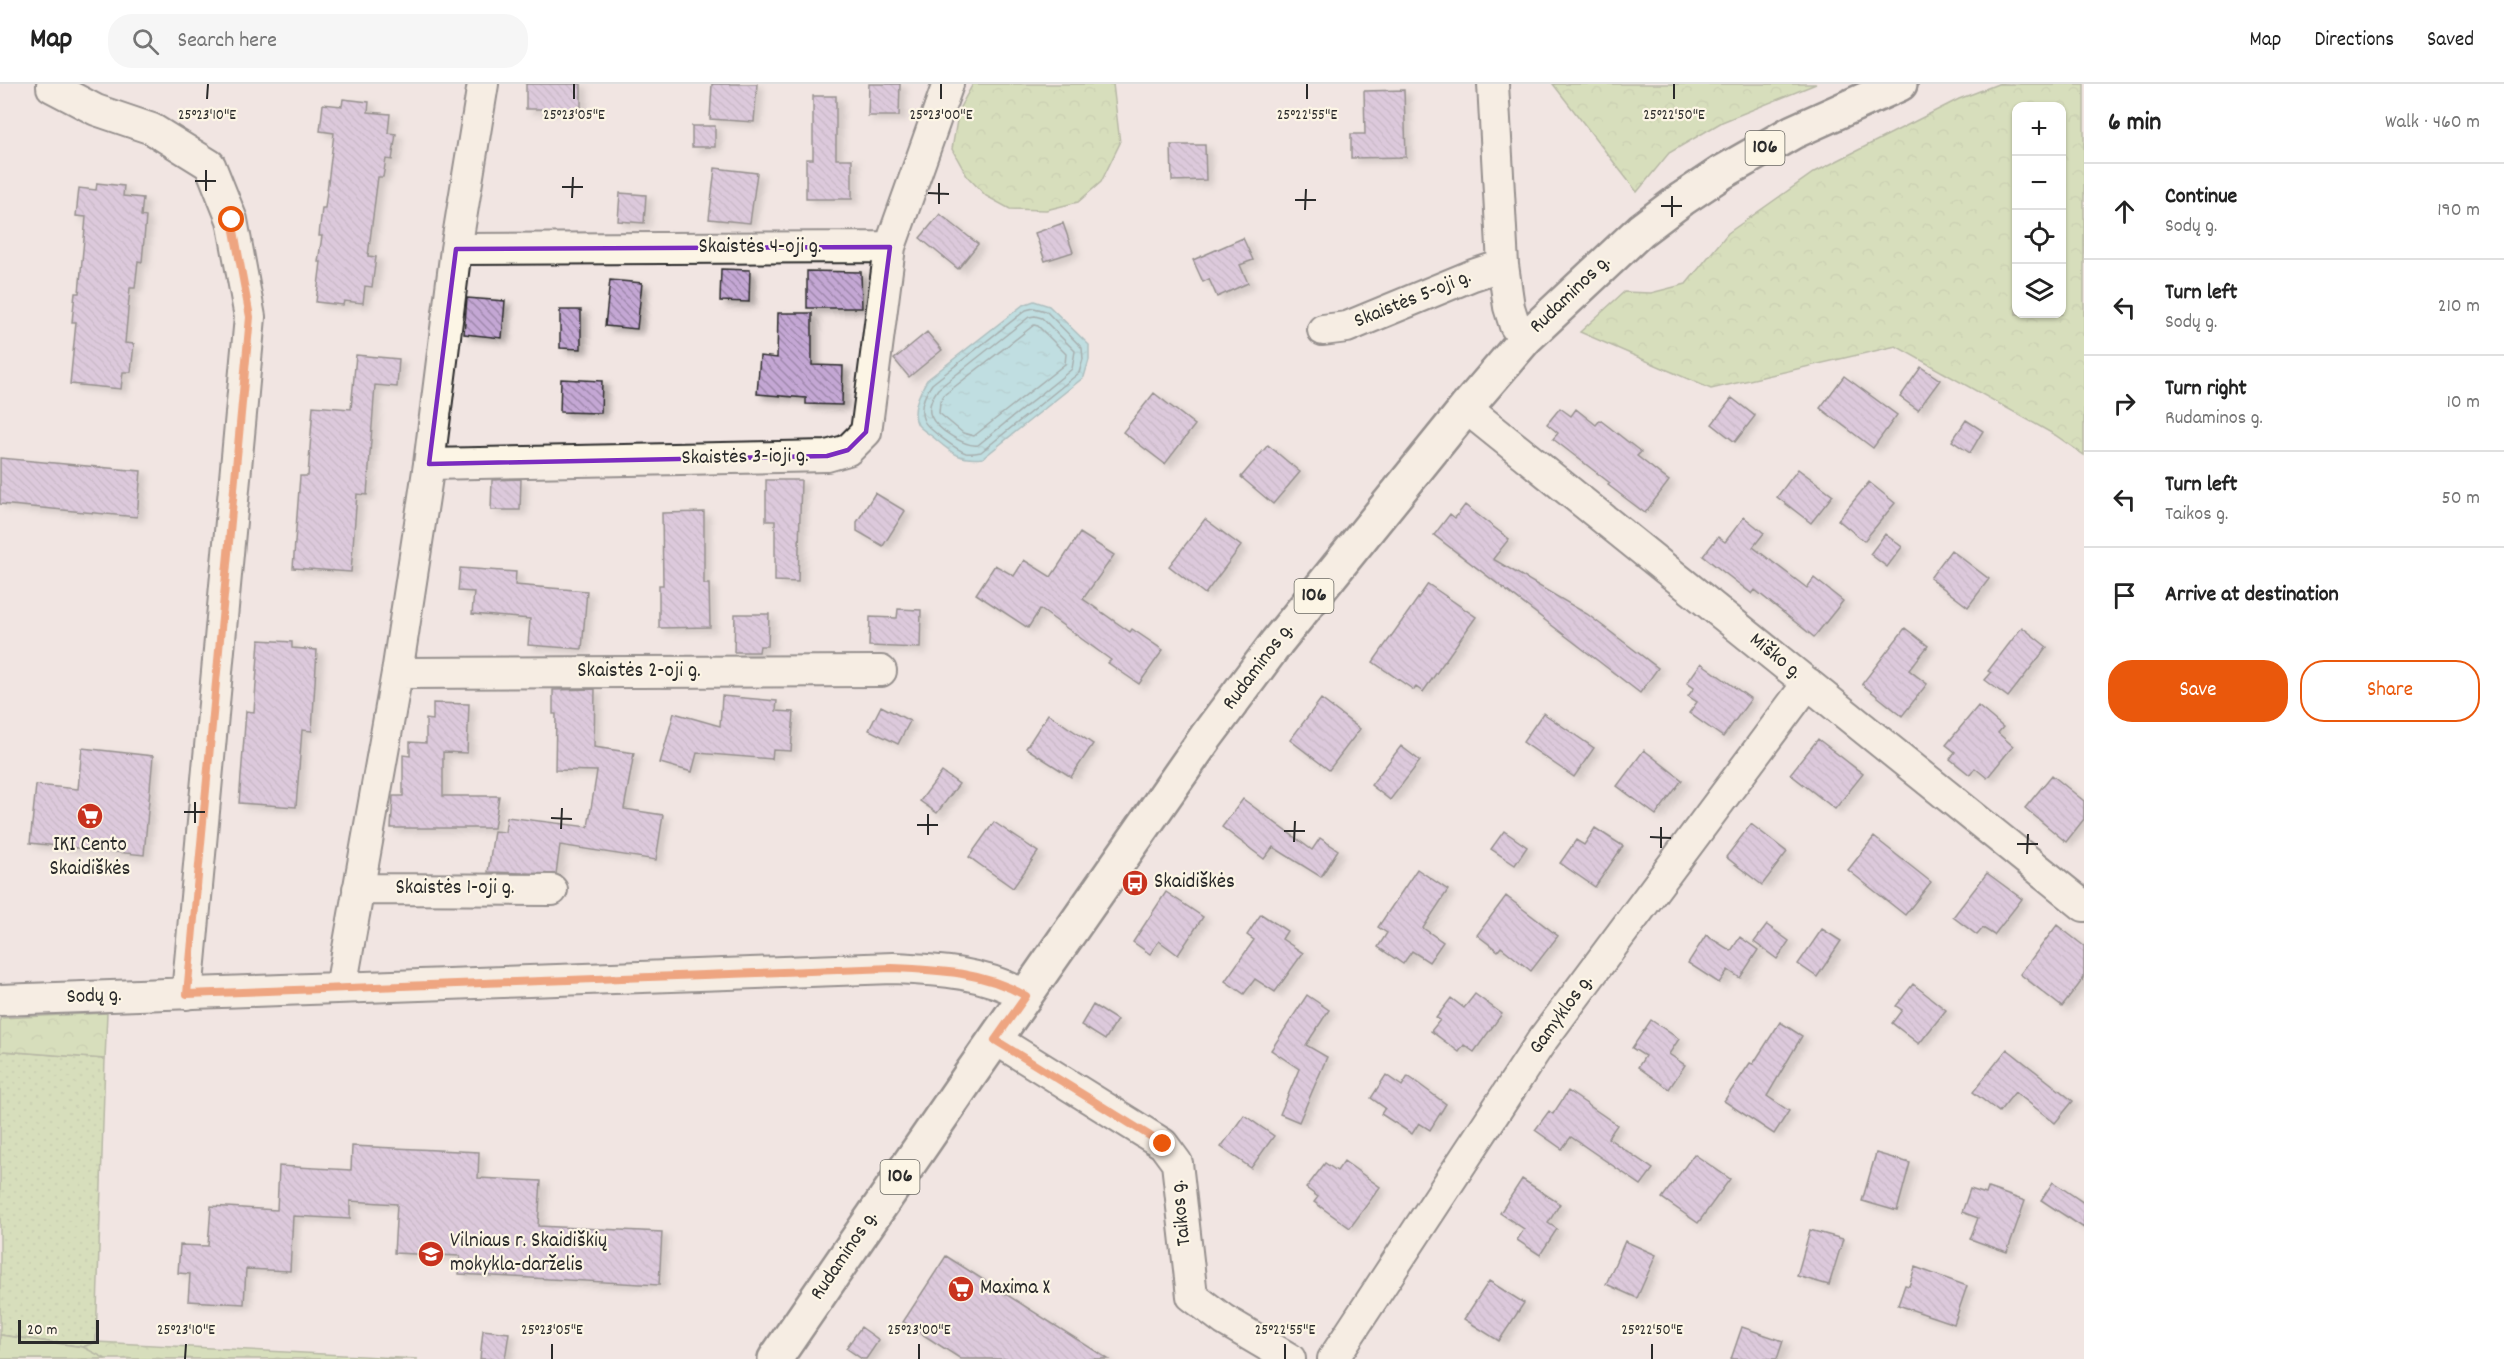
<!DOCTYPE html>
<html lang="en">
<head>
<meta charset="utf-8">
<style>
	:root { --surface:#fff; --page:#f6f6f6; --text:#222; --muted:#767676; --line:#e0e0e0; --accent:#ea580c }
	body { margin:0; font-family:Dekko,sans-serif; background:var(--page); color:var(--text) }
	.controls { position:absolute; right:18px; top:18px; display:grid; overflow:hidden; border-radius:12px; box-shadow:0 2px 4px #0004 }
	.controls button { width:54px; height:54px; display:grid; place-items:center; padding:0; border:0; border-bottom:2px solid var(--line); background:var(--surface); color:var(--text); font:30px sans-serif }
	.scale { position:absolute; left:18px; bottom:15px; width:81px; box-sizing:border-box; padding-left:6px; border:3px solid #2b2b2b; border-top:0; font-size:16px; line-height:21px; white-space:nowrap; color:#2b2b2b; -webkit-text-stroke:4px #fcf5e5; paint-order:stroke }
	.stop { position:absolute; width:18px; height:18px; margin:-14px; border:4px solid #ea580c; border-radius:50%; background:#fff }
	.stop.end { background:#ea580c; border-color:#fff; box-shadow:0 2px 6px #0008 }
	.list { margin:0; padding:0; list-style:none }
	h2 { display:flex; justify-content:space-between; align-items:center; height:78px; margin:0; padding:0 24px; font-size:26px }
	h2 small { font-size:20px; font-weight:400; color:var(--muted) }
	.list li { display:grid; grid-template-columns:39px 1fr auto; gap:18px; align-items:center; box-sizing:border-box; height:96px; padding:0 24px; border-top:2px solid var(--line) }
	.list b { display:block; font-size:22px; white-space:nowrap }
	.list p { margin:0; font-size:20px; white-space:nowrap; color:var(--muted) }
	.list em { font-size:20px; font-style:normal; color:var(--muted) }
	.actions { display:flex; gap:12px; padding:18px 24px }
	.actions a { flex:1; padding:14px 0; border:2px solid var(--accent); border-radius:24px; text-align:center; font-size:21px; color:var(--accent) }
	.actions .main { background:var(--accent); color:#fff }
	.icon { flex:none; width:33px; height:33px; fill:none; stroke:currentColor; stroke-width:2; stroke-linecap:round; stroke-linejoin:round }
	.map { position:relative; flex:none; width:2084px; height:1275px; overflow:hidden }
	header { display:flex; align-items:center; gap:36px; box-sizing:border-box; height:84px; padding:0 30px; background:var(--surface); border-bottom:2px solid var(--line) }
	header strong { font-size:28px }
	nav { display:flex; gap:33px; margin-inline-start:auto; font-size:21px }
	.search { width:420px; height:54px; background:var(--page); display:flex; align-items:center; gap:15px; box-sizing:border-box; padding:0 21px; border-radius:24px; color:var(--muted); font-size:22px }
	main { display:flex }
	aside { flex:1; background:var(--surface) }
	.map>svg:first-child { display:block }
	.grass { fill:url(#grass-dots); stroke:#72805c; stroke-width:1.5 }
	.forest { fill:url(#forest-crowns); stroke:#72805c; stroke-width:1.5; fill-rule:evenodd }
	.park { fill:#b9d68e; stroke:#72805c; stroke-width:1.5 }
	.water { fill:url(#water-ripples); stroke:#619197; stroke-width:1.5 }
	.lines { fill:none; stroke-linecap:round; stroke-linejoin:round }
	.shore { stroke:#4f6f73; stroke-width:1.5 }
	.building { fill:url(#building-back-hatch); stroke:#2b2b2b; stroke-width:1.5; filter:url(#shadow) }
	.street-casing { stroke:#2b2b2b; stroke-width:34 }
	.primary-casing { stroke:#2b2b2b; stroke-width:38 }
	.street { stroke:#fcf5e5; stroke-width:30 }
	.primary { stroke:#fcf5e5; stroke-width:33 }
	.route { stroke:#ea580c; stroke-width:8 }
	.marked { fill:none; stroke:#7b2cbf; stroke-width:4.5; stroke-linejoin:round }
	.ticks { fill:none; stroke:#2b2b2b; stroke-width:2 }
	.labels { text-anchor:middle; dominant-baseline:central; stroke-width:4.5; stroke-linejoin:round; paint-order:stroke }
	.shield { fill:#fcf5e5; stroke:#6a6863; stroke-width:1.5 }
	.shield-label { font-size:20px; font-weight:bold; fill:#2b2b2b }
	.street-label { font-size:21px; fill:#2b2b2b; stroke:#fcf5e5 }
	.poi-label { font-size:21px; fill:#2b2b2b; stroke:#fcf5e5; text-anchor:start }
	.ticks-label { font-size:15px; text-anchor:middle; fill:#2b2b2b; stroke:#fcf5e5; stroke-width:4.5; stroke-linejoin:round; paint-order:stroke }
</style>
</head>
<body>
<header>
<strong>Map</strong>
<div class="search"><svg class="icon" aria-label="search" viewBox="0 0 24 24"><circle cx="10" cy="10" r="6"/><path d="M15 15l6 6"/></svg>Search here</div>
<nav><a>Map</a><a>Directions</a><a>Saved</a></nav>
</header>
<main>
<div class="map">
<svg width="2084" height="1275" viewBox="0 0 2084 1275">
	<defs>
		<pattern id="grass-dots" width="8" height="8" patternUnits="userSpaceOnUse" patternTransform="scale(1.5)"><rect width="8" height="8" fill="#b9d68e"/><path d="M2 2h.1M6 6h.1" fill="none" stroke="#9fb87b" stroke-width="1.8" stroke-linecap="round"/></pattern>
		<pattern id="forest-crowns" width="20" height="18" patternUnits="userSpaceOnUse" patternTransform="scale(1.5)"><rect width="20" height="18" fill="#b9d68e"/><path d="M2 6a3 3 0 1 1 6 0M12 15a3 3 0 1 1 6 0" fill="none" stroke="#9fb87b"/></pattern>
		<pattern id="water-ripples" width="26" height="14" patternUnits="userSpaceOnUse" patternTransform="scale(1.5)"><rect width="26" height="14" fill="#85d5df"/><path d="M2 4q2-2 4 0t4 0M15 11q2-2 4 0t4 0" fill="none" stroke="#73b7c0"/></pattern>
		<pattern id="building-back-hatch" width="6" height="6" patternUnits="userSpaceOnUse" patternTransform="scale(1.5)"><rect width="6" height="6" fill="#c4a7d4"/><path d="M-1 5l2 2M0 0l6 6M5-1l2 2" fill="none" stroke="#9f88ac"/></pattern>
		<filter id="shadow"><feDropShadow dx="6" dy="4" stdDeviation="3" flood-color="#0004"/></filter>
	</defs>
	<rect width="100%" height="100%" fill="#f1e5e2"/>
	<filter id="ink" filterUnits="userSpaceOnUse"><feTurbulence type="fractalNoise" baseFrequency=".0167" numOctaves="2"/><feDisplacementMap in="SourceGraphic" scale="12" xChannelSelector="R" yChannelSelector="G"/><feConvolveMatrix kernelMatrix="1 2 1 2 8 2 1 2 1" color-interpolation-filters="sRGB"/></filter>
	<g filter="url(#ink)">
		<path class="grass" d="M3 967 105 975 96 1258 83 1263 0 1251V970Z"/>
		<path class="forest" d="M973 0H1113L1120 59 1101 98 1078 118 1046 126 1010 125 986 112 967 92 952 65 959 25Z
			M1553 0H1816L1722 38 1669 69 1637 108Z
			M1998 0H2084V371L2055 351 1896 262 1711 305 1580 248 1624 208 1651 209 1686 200 1728 149 1813 89 1959 15ZM2016 22H2062V230H2016Z
			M107 929 105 975 4 967 0 970V934Z
			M0 1251 83 1263 96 1258 418 1275H0Z"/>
		<path class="park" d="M0 1251 83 1263 106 1275H0Z"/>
		<path class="water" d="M1034 217 1049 222 1089 261V276L1084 293 983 374C958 377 951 368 933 353 929 350 921 345 918 341 910 327 920 308 927 296L1023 221Z"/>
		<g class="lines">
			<path class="shore" d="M1034 224 1046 227 1082 264 1083 275 1079 289 981 368C976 369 971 370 966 369 957 366 928 345 924 337 918 324 925 310 932 300L1026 226Z
				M1035 232 1042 234 1075 267 1072 285 978 361C965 363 936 345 931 332 927 323 933 312 938 305L1029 233Z
				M1034 241 1038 242 1066 270 1065 280 974 352 963 349 939 329 940 318 944 311Z"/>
		</g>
		<path class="building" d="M526 0H581V25H526Z
			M712 0H757L754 38 710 35Z
			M869 0H900L899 32H868Z
			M1404 6 1406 73 1351 74V50H1365L1364 7Z
			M813 12H836V75H852V115H806V75H813Z
			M343 15 369 18 368 28 390 30 388 49 396 50 392 76 386 75 383 93H378L368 172 376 173 372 203 365 202 363 219 344 217 343 221 316 218 321 178H318L322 152H319L322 124H325L334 49 320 47 323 20 342 22Z
			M692 42H715V63H692Z
			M1171 61H1205L1206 96 1172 97Z
			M715 84 757 89 750 139 709 135Z
			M97 99 124 102 123 112 143 114 141 132 146 133 142 178 138 177 135 204H130L125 259 134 260 131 288H123L121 305 70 300 76 238H72L75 209H79L86 133 76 132 79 104 96 106Z
			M620 109 646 111 644 139 618 137Z
			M940 130 978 160 958 185 920 154Z
			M1063 139 1073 168 1045 177 1035 149Z
			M1243 154 1253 176 1240 181 1248 199 1217 213 1209 195 1203 198 1193 176Z
			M721 185 750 186 749 218 720 217Z
			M807 187 861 188 862 224H807Z
			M610 196 642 199 637 245 605 242Z
			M467 214 505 217 502 254 464 250Z
			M560 226H581V265L560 264Z
			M778 229H812V281L843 282 842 321 806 320V314L757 310 760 272 777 274Z
			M927 248 942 266 909 293 894 275Z
			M356 271 399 275 397 303 375 301 367 411 357 410 351 488 293 484 300 392H308L313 322 351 325Z
			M1921 283 1940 296 1918 326 1900 313Z
			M1844 292 1897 331 1873 364 1820 324Z
			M561 295 602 297 601 329 560 328Z
			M1154 309 1195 341 1165 380 1123 348Z
			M1732 314 1755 332 1735 358 1712 340Z
			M1560 324 1571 332 1576 325 1596 341 1600 336 1641 368 1637 372 1669 397 1645 429 1608 401 1610 399 1553 355 1558 349 1547 340Z
			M1966 336 1983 347 1970 369 1952 357Z
			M1268 361 1300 388 1273 420 1241 393Z
			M0 374 141 387 137 433 0 420Z
			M1798 385 1833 411 1811 439 1777 413Z
			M521 395 520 426H491L492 396Z
			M766 396H801L798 498 775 497V437H766Z
			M1869 398 1895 419 1864 457 1838 436Z
			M875 409 905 427 883 462 857 447V438Z
			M1465 421 1509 455 1493 475 1587 530 1658 584 1640 609 1434 451 1450 430 1455 434Z
			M704 428V500H709L710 543 659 544V501H663L662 429Z
			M1744 433 1764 449 1753 463 1807 504 1814 494 1843 517 1814 553 1755 506 1752 510 1703 472 1718 453 1725 458Z
			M1205 435 1241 462 1205 510 1169 482Z
			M1080 449 1114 471 1083 515 1130 548 1132 545 1163 566 1139 600 1108 579 1111 576 1040 525 1028 544 976 510 995 481 1014 492 1024 476 1051 493Z
			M1885 450 1902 463 1887 483 1870 470Z
			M1951 466 1989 495 1968 523 1930 494Z
			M460 484 516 488 515 501 587 507 582 565 528 561 530 535 472 530 474 508 458 507Z
			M1428 500 1476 533 1423 608 1416 603 1414 606 1373 578Z
			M898 525 921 526 920 564 869 562 870 533 897 534Z
			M735 530H769L768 562H760L759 568H734Z
			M2022 543 2047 563 2008 613 1985 596 1991 589 1988 587Z
			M1905 544 1928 562 1909 586 1927 600 1902 632 1862 600Z
			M259 556 292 558V564L317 566 312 647 302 646 296 723 239 719 246 627 254 628Z
			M1701 579 1751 615 1723 653 1689 629 1697 618 1688 612 1694 604 1687 599Z
			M595 605 594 663 634 669 624 725 663 731 656 776 560 761 556 790 488 788 494 747 505 748 507 733 588 743 597 687 555 686 556 630H553V606Z
			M722 612 777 617 776 627 794 628 791 667 773 666 772 675 697 669 692 688 660 679 674 629 720 642Z
			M1321 615 1360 645 1329 686 1290 656Z
			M433 619 469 620 467 669 443 668V712H499L494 744H391L393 712H403V671L410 672V658L426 659V635L433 636Z
			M881 622 910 637 898 660 869 646Z
			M1978 622 2003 643 1998 649 2013 662 1987 694 1975 684 1970 691 1950 675 1955 668 1946 661Z
			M1543 629 1594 664 1574 693 1523 658Z
			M1048 630 1093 660 1071 693 1026 664Z
			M1818 655 1863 690 1835 725 1790 690Z
			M1401 662 1420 677 1390 716 1371 701Z
			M82 664 153 672 144 771 30 759 36 701 78 705Z
			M1644 666 1682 696 1656 731 1617 702Z
			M942 688 959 700 937 729 920 717Z
			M2052 691 2084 717V735L2066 758 2025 724Z
			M1243 715 1312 766 1320 754 1338 766 1321 793 1273 763 1264 775 1222 743Z
			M994 738 1038 768 1013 804 969 773Z
			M1751 740 1787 768 1762 801 1726 773Z
			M1595 744 1623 762 1595 803 1560 779 1576 756 1584 761Z
			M1504 747 1527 763 1515 781 1491 765Z
			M1874 753 1931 798 1905 831 1848 786Z
			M1417 785 1448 806 1423 844 1443 858 1429 878 1412 867 1403 880 1378 863 1387 849 1378 843Z
			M1987 789 2022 815 1994 851 1983 844 1977 851 1953 833Z
			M1166 808 1203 833 1178 871 1159 857 1150 870 1133 858Z
			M1506 812 1558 852 1531 887 1501 863 1498 867 1477 851Z
			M1261 830 1287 847 1282 855 1303 869 1275 908 1255 895 1244 910 1225 897 1254 856 1247 851Z
			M1767 841 1789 857 1777 875 1754 858Z
			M2057 841 2084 862V894L2062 923 2020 890Z
			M1822 845 1841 857 1817 893 1798 880Z
			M1706 851 1731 867 1740 853 1758 866 1740 894 1728 886 1719 899 1688 879Z
			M1913 900 1946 926 1919 960 1892 939 1902 926 1896 922Z
			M1475 910 1502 930 1474 968 1464 961 1459 968 1431 947 1440 936 1436 934 1451 914 1464 924Z
			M1307 911 1329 926 1306 961 1327 973 1299 1038 1280 1030 1299 985 1271 966Z
			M1093 921 1117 936 1105 956 1081 941Z
			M1651 936 1679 955 1669 970 1685 981 1669 1005 1638 983 1645 972 1632 964Z
			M1780 938 1802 952 1767 1012 1789 1027 1774 1050 1724 1017 1750 979 1753 980Z
			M2007 965 2073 1017 2055 1039 2015 1008 1999 1028 1973 1008Z
			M1386 991 1402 1002 1408 992 1446 1020 1430 1046 1419 1039 1412 1050 1381 1030 1385 1024 1371 1014Z
			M1568 1007 1617 1041 1608 1054 1653 1085 1641 1101 1571 1053 1562 1065 1535 1046 1549 1027 1553 1030Z
			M1244 1031 1274 1052 1251 1084 1221 1063Z
			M352 1062 479 1068 478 1094 541 1097 538 1142 662 1148 659 1201 459 1190 460 1172 394 1169 397 1120 350 1117V1135L293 1132 290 1187 246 1185 244 1220 188 1217 190 1190 178 1189 180 1161 208 1162 211 1122 277 1126 279 1082 351 1086Z
			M1876 1069 1910 1079 1897 1127 1862 1117Z
			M1694 1070 1730 1095 1698 1139 1662 1114Z
			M1344 1077 1380 1103 1350 1144 1314 1118 1318 1113 1306 1104 1325 1079 1337 1087Z
			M1522 1095 1560 1120 1548 1139 1557 1145 1540 1171 1517 1156 1524 1145 1500 1129Z
			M2053 1098 2084 1119V1144L2041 1116Z
			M1988 1104 2025 1117 2007 1168 1970 1155 1978 1134 1962 1128 1970 1105 1986 1110Z
			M1810 1146 1843 1155 1829 1201 1797 1192Z
			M1625 1157 1656 1171 1637 1214 1606 1200Z
			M946 1172 1108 1275H961L903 1238Z
			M1915 1183 1967 1202 1954 1240 1898 1221 1905 1201 1909 1202Z
			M1489 1197 1524 1219 1499 1257 1464 1235Z
			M861 1243 879 1256 866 1275H862L846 1264Z
			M1742 1243 1783 1257 1777 1275H1731Z
			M483 1246 509 1249 505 1275H480Z"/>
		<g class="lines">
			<defs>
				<path id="street" d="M52 0V3L96 26 152 45 210 81 232 136 250 233 187 910
					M1493 0 1503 181 1509 223 1515 242 1526 254
					M456 165 890 163 948 0
					M1323 246 1347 243 1473 191 1503 181
					M1466 324 2084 822
					M429 380 827 372 848 366 866 348 890 163
					M397 589 881 587
					M358 805 552 806
					M341 904 397 589 429 380 456 165 483 0
					M0 916 893 884C939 886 984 888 1026 912
					M995 955 1163 1060 1177 1079 1192 1212 1224 1236 1290 1275
					M1333 1275 1543 955 1808 599"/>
				<path id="primary" d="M775 1275 968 994 1206 653 1277 558 1466 324 1526 254 1641 146 1682 115 1721 89 1793 48 1900 0"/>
			</defs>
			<use href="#street" class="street-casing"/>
			<use href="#primary" class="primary-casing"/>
			<use href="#street" class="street"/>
			<use href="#primary" class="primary"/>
		</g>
	</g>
	<g class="lines" filter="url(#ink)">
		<path class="route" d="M232 136 250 233 187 910 892 884C940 886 984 888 1026 912L995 956 1163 1060"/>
	</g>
	<path d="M0 0H2084V1275H0ZM890 163 866 348 848 366 827 372 429 380 456 165Z" fill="#f1e5e2" fill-opacity=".55" fill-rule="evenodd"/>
	<path class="marked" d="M890 163 866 348 848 366 827 372 429 380 456 165Z"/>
	<path class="ticks" d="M207 15 208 0M574 15V0M941 15V0M1307 15V0M1674 15V0M195 97H216M562 103H583M206 107V86M928 109 949 110M572 114 573 93M1295 116H1316M939 120V99M1661 122H1682M1305 126 1306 105M1672 133V112M184 728H205M551 734 572 735M195 739V718M917 741H938M561 745 562 724M1284 747H1305M928 751V730M1650 753 1671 754M1294 758 1295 737M2017 760H2038M1661 764V743M2027 770 2028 750M185 1275 186 1260M552 1275V1260M919 1275V1260M1285 1275V1260M1652 1275V1260"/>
	<defs>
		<symbol id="supermarket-disc" viewBox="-11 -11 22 22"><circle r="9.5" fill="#c8321e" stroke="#fcf5e5"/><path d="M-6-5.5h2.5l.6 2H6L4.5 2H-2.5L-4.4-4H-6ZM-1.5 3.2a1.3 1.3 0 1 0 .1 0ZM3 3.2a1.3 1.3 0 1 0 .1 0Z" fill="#fff"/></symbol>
		<symbol id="bus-disc" viewBox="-11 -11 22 22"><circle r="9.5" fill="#c8321e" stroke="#fcf5e5"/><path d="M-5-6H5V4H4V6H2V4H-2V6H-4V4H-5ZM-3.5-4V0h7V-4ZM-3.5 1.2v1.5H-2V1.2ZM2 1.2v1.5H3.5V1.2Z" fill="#fff"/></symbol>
		<symbol id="school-disc" viewBox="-11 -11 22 22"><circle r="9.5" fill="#c8321e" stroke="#fcf5e5"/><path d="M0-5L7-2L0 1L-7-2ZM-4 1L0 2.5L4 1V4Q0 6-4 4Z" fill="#fff"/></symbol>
	</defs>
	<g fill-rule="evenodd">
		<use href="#supermarket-disc" x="75" y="717" width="30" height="30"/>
		<use href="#bus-disc" x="1120" y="784" width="30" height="30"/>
		<use href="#school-disc" x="416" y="1155" width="30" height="30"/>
		<use href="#supermarket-disc" x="946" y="1190" width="30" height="30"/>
	</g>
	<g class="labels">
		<g class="shield">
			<rect x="1745.5" y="47" width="39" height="34" rx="4.5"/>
			<rect x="1294.5" y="495" width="39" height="34" rx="4.5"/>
			<rect x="880.5" y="1076" width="39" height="34" rx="4.5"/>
		</g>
		<g class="shield-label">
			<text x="1765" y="64">106</text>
			<text x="1314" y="512">106</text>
			<text x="900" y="1093">106</text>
		</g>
		<g class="street-label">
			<text x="760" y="164">Skaistės 4-oji g.</text>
			<text transform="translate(1571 211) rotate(-44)">Rudaminos g.</text>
			<text transform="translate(1413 216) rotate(-22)">Skaistės 5-oji g.</text>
			<text transform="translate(745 374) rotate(-1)">Skaistės 3-ioji g.</text>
			<text transform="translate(1775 573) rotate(39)">Miško g.</text>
			<text transform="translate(1259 583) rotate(-53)">Rudaminos g.</text>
			<text x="639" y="588">Skaistės 2-oji g.</text>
			<text x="455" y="805">Skaistės 1-oji g.</text>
			<text transform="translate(94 913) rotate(-2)">Sodų g.</text>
			<text transform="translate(1562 931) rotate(-54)">Gamyklos g.</text>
			<text transform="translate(1182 1129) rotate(-96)">Taikos g.</text>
			<text transform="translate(845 1172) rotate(-56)">Rudaminos g.</text>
		</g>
		<g class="poi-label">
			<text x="90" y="762" text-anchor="middle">IKI Cento<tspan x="90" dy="24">Skaidiškės</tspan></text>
			<text x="1154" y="799">Skaidiškės</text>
			<text x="450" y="1158">Vilniaus r. Skaidiškių<tspan x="450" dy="24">mokykla-darželis</tspan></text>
			<text x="980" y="1205">Maxima X</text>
		</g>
	</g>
	<g class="ticks-label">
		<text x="207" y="35">25°23'10"E</text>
		<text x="574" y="35">25°23'05"E</text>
		<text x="941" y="35">25°23'00"E</text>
		<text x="1307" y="35">25°22'55"E</text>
		<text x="1674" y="35">25°22'50"E</text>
		<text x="186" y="1250">25°23'10"E</text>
		<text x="552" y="1250">25°23'05"E</text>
		<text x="919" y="1250">25°23'00"E</text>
		<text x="1285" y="1250">25°22'55"E</text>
		<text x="1652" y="1250">25°22'50"E</text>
	</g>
</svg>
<div class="controls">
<button>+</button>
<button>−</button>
<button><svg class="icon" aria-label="locate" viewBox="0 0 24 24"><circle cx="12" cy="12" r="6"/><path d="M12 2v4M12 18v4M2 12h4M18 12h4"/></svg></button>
<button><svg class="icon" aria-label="layers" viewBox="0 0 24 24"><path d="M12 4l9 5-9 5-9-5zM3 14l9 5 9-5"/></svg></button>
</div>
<div class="scale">20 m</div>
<div class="stop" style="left:232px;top:136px"></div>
<div class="stop end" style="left:1163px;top:1060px"></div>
</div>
<aside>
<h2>6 min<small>Walk · 460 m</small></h2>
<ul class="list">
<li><svg class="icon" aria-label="ahead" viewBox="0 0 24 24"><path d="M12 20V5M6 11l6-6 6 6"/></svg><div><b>Continue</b><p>Sodų g.</p></div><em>190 m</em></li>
<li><svg class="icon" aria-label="left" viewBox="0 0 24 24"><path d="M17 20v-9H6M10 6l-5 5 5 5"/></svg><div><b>Turn left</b><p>Sodų g.</p></div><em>210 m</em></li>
<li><svg class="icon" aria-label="right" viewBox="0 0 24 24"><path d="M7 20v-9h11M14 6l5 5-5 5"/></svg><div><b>Turn right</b><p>Rudaminos g.</p></div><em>10 m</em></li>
<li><svg class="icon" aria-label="left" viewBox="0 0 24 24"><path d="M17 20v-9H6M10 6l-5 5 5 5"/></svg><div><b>Turn left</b><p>Taikos g.</p></div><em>50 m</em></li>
<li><svg class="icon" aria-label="arrive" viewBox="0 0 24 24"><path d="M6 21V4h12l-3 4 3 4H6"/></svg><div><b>Arrive at destination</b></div></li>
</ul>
<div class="actions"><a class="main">Save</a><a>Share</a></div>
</aside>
</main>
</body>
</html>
